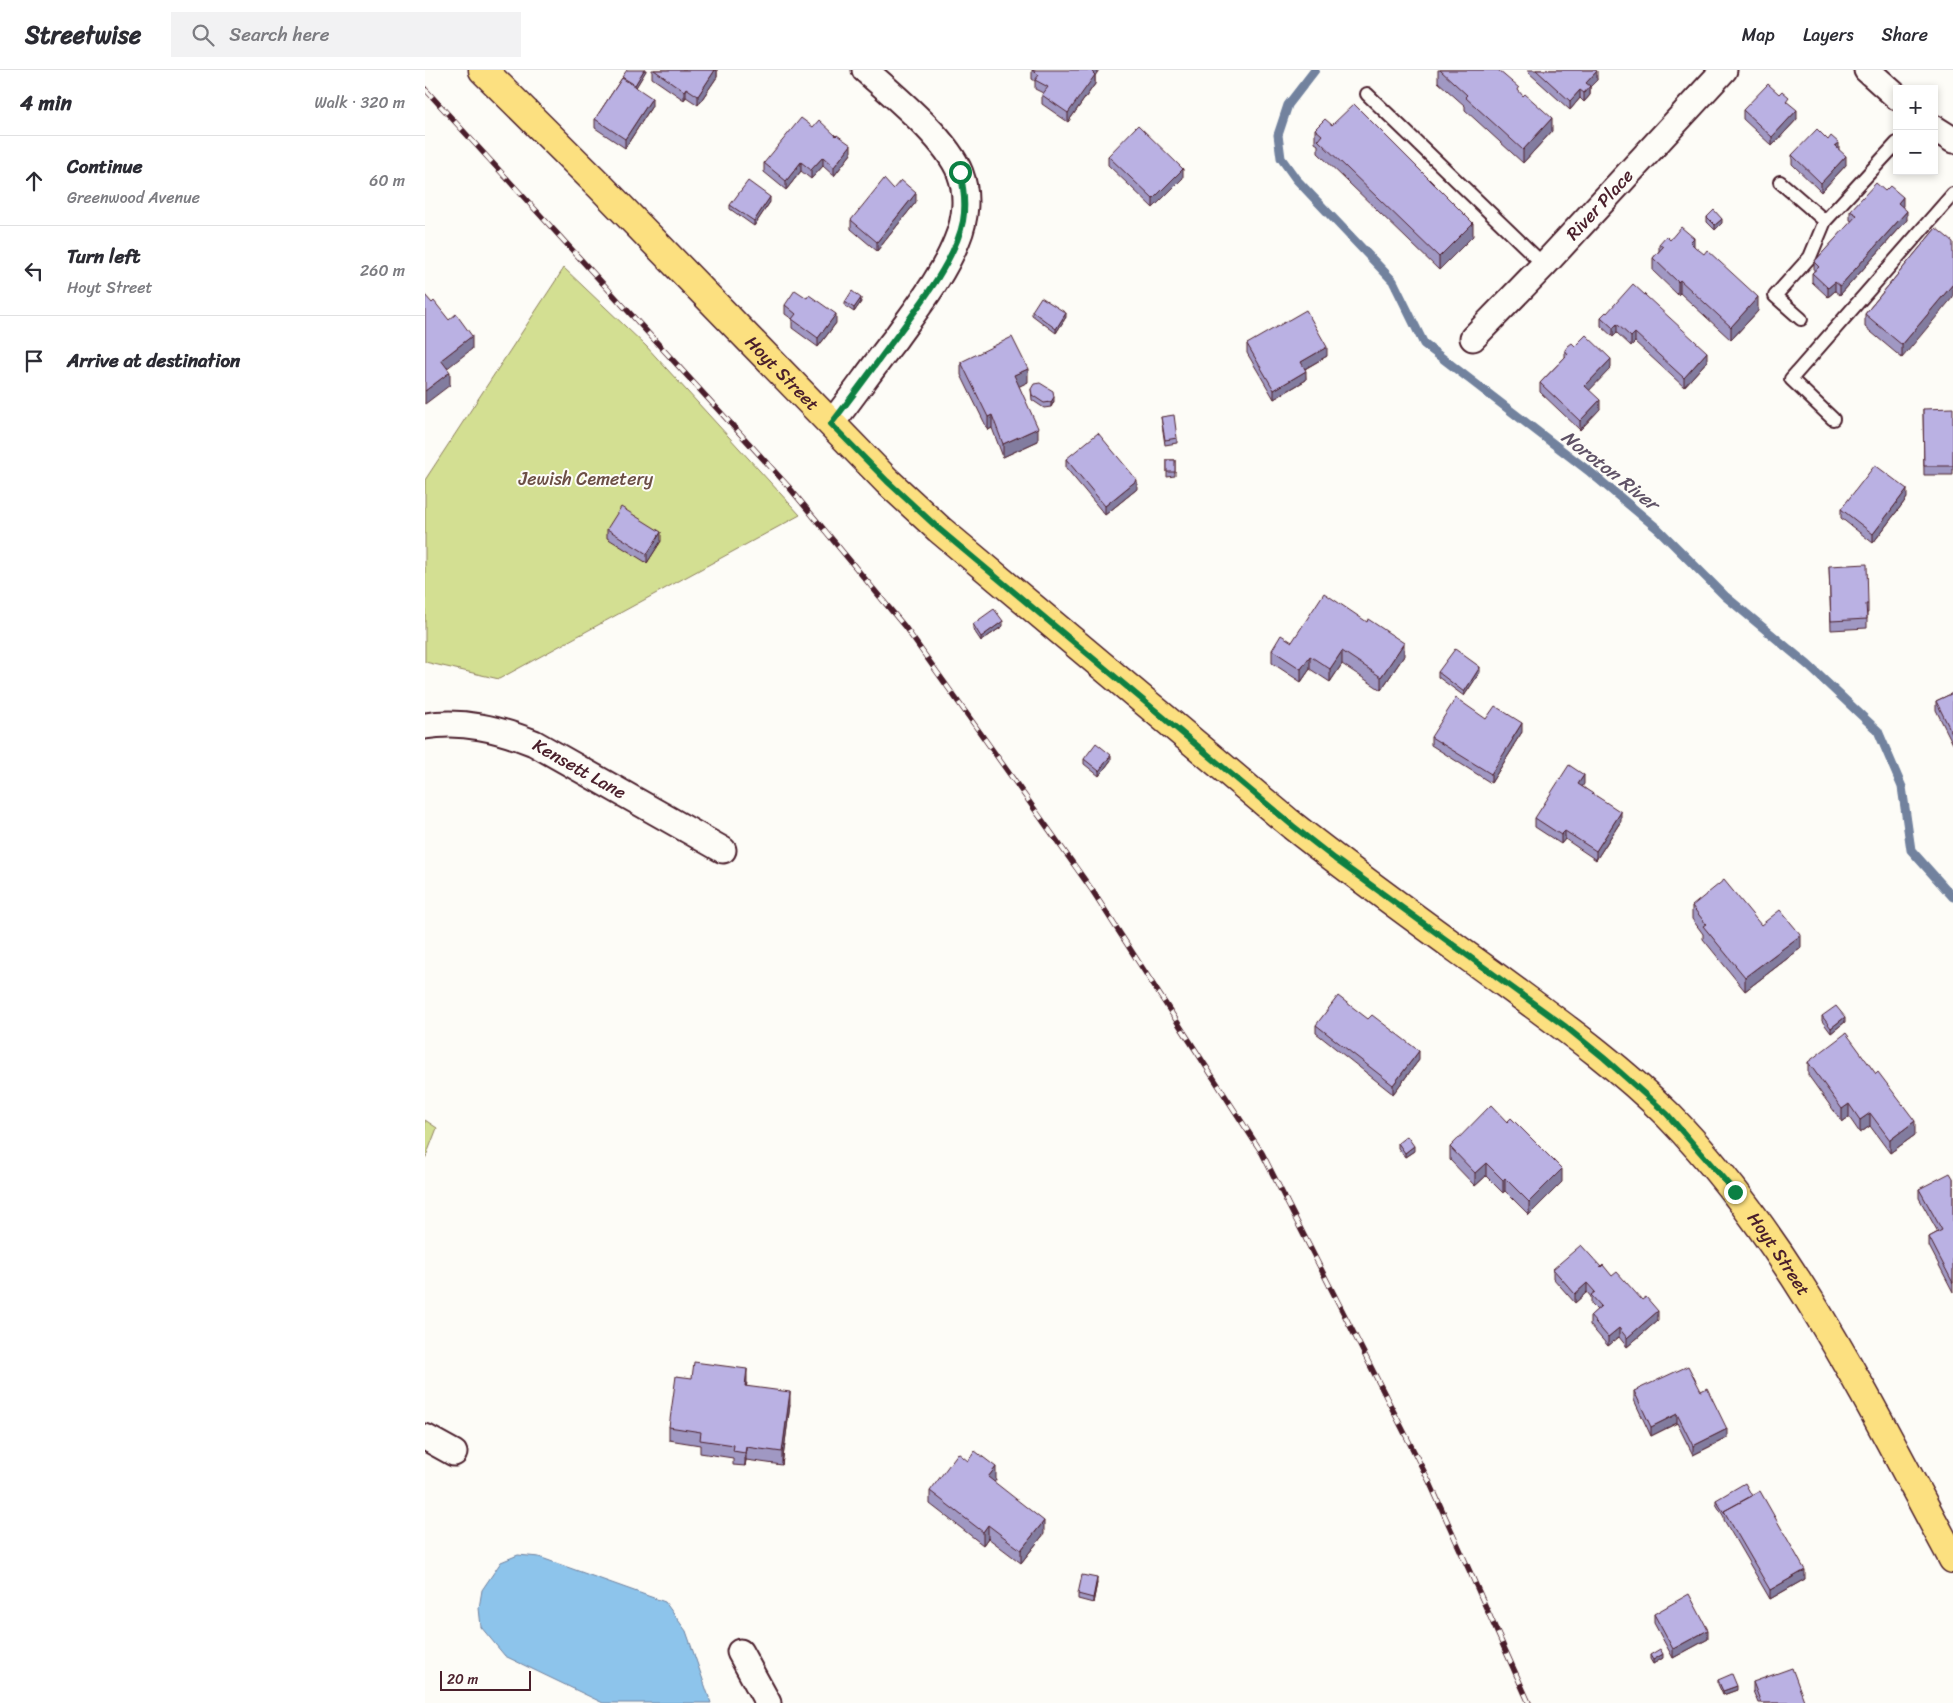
<!DOCTYPE html>
<html lang="en">
<head>
<meta charset="utf-8">
<style>
	:root { --surface:#fff; --page:#f2f2f3; --text:#2b2b33; --muted:#7c7c81; --line:#e1e1e2 }
	body { margin:0; font-family:Sriracha,sans-serif; background:var(--page); color:var(--text) }
	.controls { position:absolute; right:15px; top:15px; display:grid; overflow:hidden; border-radius:0px; box-shadow:0 2px 8px #0003 }
	.controls button { width:45px; height:45px; display:grid; place-items:center; padding:0; border:0; border-bottom:1px solid var(--line); background:var(--surface); color:var(--text); font:25px sans-serif }
	.scale { position:absolute; left:15px; bottom:12px; width:91px; box-sizing:border-box; padding-left:5px; border:2px solid #4a1f2b; border-top:0; font-size:14px; line-height:18px; white-space:nowrap; color:#4a1f2b; -webkit-text-stroke:4px #fdfcf7; paint-order:stroke }
	.stop { position:absolute; width:15px; height:15px; margin:-11px; border:4px solid #0b8043; border-radius:50%; background:#fff }
	.stop.end { background:#0b8043; border-color:#fff; box-shadow:0 1px 5px #0008 }
	.list { margin:0; padding:0; list-style:none }
	h2 { display:flex; justify-content:space-between; align-items:center; height:65px; margin:0; padding:0 20px; font-size:21px }
	h2 small { font-size:16px; font-weight:400; color:var(--muted) }
	.list li { display:grid; grid-template-columns:32px 1fr auto; gap:15px; align-items:center; box-sizing:border-box; height:90px; padding:0 20px; border-top:1px solid var(--line) }
	.list b { display:block; font-size:19px; white-space:nowrap }
	.list p { margin:0; font-size:16px; white-space:nowrap; color:var(--muted) }
	.list em { font-size:16px; font-style:normal; color:var(--muted) }
	.icon { flex:none; width:28px; height:28px; fill:none; stroke:currentColor; stroke-width:2; stroke-linecap:round; stroke-linejoin:round }
	.map { position:relative; flex:none; width:1528px; height:1633px; overflow:hidden }
	header { display:flex; align-items:center; gap:30px; box-sizing:border-box; height:70px; padding:0 25px; background:var(--surface); border-bottom:1px solid var(--line) }
	header strong { font-size:24px }
	nav { display:flex; gap:28px; margin-inline-start:auto; font-size:18px }
	.search { width:350px; height:45px; background:var(--page); display:flex; align-items:center; gap:12px; box-sizing:border-box; padding:0 18px; border-radius:0px; color:var(--muted); font-size:19px }
	main { display:flex }
	aside { flex:1; background:var(--surface) }
	.map>svg:first-child { display:block }
	.green { fill:#d3df92; stroke:#8e7f5e }
	.water { fill:#8dc4eb; stroke:#72829e }
	.lines { fill:none; stroke-linecap:round; stroke-linejoin:round }
	.stream { stroke:#72829e; stroke-width:9 }
	.lane-casing { stroke:#4a1f2b; stroke-width:16 }
	.street-casing { stroke:#4a1f2b; stroke-width:29 }
	.primary-casing { stroke:#4a1f2b; stroke-width:31 }
	.lane { stroke:#fdfcf7; stroke-width:12 }
	.street { stroke:#fdfcf7; stroke-width:25 }
	.primary { stroke:#fce080; stroke-width:28 }
	.rail-casing { stroke:#4a1f2b; stroke-width:5.5 }
	.rail { stroke:#fdfcf7; stroke-width:4; stroke-dasharray:11; stroke-linecap:butt }
	.wall { fill:#a098c3; stroke:#4a1f2b }
	.shaded-wall { fill:#827c9f; stroke:#4a1f2b }
	.building { fill:#bab1e3; stroke:#4a1f2b }
	.route { stroke:#0b8043; stroke-width:6 }
	.labels { text-anchor:middle; dominant-baseline:central; stroke-width:4; stroke-linejoin:round; paint-order:stroke }
	.street-label { font-size:18px; fill:#4a1f2b; stroke:#fdfcf7 }
	.park-label { font-size:18px; fill:#6c4f45; stroke:#fdfcf7 }
	.water-label { font-size:19px; font-style:italic; fill:#5e5165; stroke:#fdfcf7 }
</style>
</head>
<body>
<header>
<strong>Streetwise</strong>
<div class="search"><svg class="icon" aria-label="search" viewBox="0 0 24 24"><circle cx="10" cy="10" r="6"/><path d="M15 15l6 6"/></svg>Search here</div>
<nav><a>Map</a><a>Layers</a><a>Share</a></nav>
</header>
<main>
<aside>
<h2>4 min<small>Walk · 320 m</small></h2>
<ul class="list">
<li><svg class="icon" aria-label="ahead" viewBox="0 0 24 24"><path d="M12 20V5M6 11l6-6 6 6"/></svg><div><b>Continue</b><p>Greenwood Avenue</p></div><em>60 m</em></li>
<li><svg class="icon" aria-label="left" viewBox="0 0 24 24"><path d="M17 20v-9H6M10 6l-5 5 5 5"/></svg><div><b>Turn left</b><p>Hoyt Street</p></div><em>260 m</em></li>
<li><svg class="icon" aria-label="arrive" viewBox="0 0 24 24"><path d="M6 21V4h12l-3 4 3 4H6"/></svg><div><b>Arrive at destination</b></div></li>
</ul>
</aside>
<div class="map">
<svg width="1528" height="1633" viewBox="0 0 1528 1633">
	<rect width="100%" height="100%" fill="#fdfcf7"/>
	<filter id="ink" filterUnits="userSpaceOnUse"><feTurbulence type="fractalNoise" baseFrequency=".02" numOctaves="2"/><feDisplacementMap in="SourceGraphic" scale="10" xChannelSelector="R" yChannelSelector="G"/><feConvolveMatrix kernelMatrix="1 2 1 2 8 2 1 2 1" color-interpolation-filters="sRGB"/></filter>
	<g filter="url(#ink)">
		<path class="green" d="M139 198 221 276 375 445 74 609 0 592V410Z
			M0 1050 12 1058 0 1089Z"/>
		<path class="water" d="M93 1485 114 1487 240 1532 261 1561 286 1633H178L80 1586 56 1557 54 1538 57 1520 76 1492Z"/>
		<g class="lines">
			<path class="stream" d="M890 0 863 35 853 65 856 88 871 109 968 211 999 274 1165 402 1233 459 1300 526 1383 595 1453 661 1477 717 1486 780 1528 827"/>
			<defs>
				<path id="lane" d="M942 24 1119 195
					M1355 112 1400 151
					M1376 249 1350 226 1385 187 1400 151 1472 73
					M1408 349 1366 309 1528 124"/>
				<g id="street">
					<path d="M1442 0 1472 27"/>
					<path d="M1509 58 1528 70"/>
					<path id="s1" d="M1048 268 1119 195 1299 0"/>
					<path d="M406 354C428 326 448 297 470 269 492 238 518 206 532 170 541 149 543 124 535 103 522 69 468 25 440 0"/>
					<path id="s2" d="M0 656C38 650 74 659 109 673L298 780"/>
					<path d="M0 1367 29 1383"/>
					<path d="M315 1582 343 1633"/>
				</g>
				<g id="primary">
					<path id="s3" d="M58 0 175 116 462 411 514 459 868 756C936 810 1008 861 1078 912 1135 954 1193 995 1243 1045 1367 1172 1444 1334 1528 1489"/>
				</g>
			</defs>
			<use href="#lane" class="lane-casing"/>
			<use href="#street" class="street-casing"/>
			<use href="#primary" class="primary-casing"/>
			<use href="#lane" class="lane"/>
			<use href="#street" class="street"/>
			<use href="#primary" class="primary"/>
			<defs>
				<path id="rail" d="M0 19 363 416 480 557 667 820 837 1083 1005 1413 1104 1633"/>
			</defs>
			<use href="#rail" class="rail-casing"/>
			<use href="#rail" class="rail"/>
		</g>
		<path class="wall" d="M221 0 211 17 227 36 200 78 170 58V49L197 8Z
			M227 0H292V7L273 35 261 27 259 30 227 8Z
			M607 0 670 6V14L643 52 617 34V25L618 23 610 19V11L607 9Z
			M1013 0H1073L1094 22 1127 61 1098 93 1040 40V36L1013 12Z
			M1103 0H1170L1172 10 1165 17V25L1159 32 1155 28 1145 40 1103 2Z
			M1364 34 1372 49 1347 76 1318 49V40Z
			M388 57 426 84 409 106 398 96 386 109 376 101 361 120 339 102V93Z
			M890 59 1048 166 1014 200 893 83V75L890 73Z
			M1403 70 1414 80 1421 95 1396 122 1367 94V85Z
			M683 86 758 108 728 138 683 95Z
			M468 119 491 132 452 181 426 159V150Z
			M1460 121 1478 136 1477 137 1482 150 1415 225 1410 221 1403 227 1387 212V203L1389 201V192L1427 151 1425 150V141Z
			M345 132 329 156 305 139V135Z
			M1282 147 1297 153 1290 160 1282 152Z
			M1511 158 1477 288 1440 257V244Z
			M1245 170 1269 176 1333 241 1306 270 1255 223 1253 225 1228 201V188L1234 181V174Z
			M420 232H436L429 242 420 236Z
			M360 235 411 253 393 277 367 258V249L360 244Z
			M607 241 641 247 631 263 607 245Z
			M1182 243 1282 291 1259 317 1210 272 1206 276 1192 263 1188 267 1176 256V247Z
			M822 274 902 286 880 299 881 310 849 329 822 283Z
			M1150 276 1186 298 1164 320 1175 339 1155 360 1115 322V313L1140 287V280Z
			M536 292 603 312 594 316 613 371 578 387 567 358 563 360 536 305Z
			M606 319 629 331 626 337 619 338 607 330Z
			M1498 339 1528 353V405H1499Z
			M736 347 752 368V373L740 375Z
			M641 389 712 419 680 445 641 398Z
			M742 390H750V406L742 407Z
			M1482 428 1448 473 1416 448V439Z
			M182 459 236 471 222 493 182 468Z
			M1404 496 1443 534V543H1442V558L1406 560Z
			M548 554 578 556 556 571 548 559Z
			M867 572 979 586 956 620 917 594 905 612 885 599 876 612 847 593V580Z
			M1013 602H1055L1039 626 1013 607Z
			M1528 623V674L1511 640V631Z
			M1061 649 1097 662 1088 676V678L1066 713 1006 675V667Z
			M659 689 686 690 674 706 659 694Z
			M1159 714 1157 716 1196 751 1171 790 1140 769 1136 774 1110 757V748Z
			M1267 836 1336 855 1376 878 1320 921 1278 869V864L1267 849Z
			M1397 946 1420 952 1406 963 1397 951Z
			M891 955 994 990 968 1024 891 963Z
			M1383 992 1490 1065 1465 1083 1445 1056 1435 1063 1424 1047 1417 1052 1383 1005Z
			M973 1073 989 1081 980 1087 973 1078Z
			M1025 1077 1137 1112 1104 1145 1080 1121 1078 1123 1061 1106 1050 1116 1025 1090Z
			M1528 1108V1222L1504 1176V1167L1513 1162 1494 1128V1119Z
			M1176 1197 1187 1206 1233 1250 1202 1277 1194 1267 1183 1276 1165 1255V1246L1172 1240 1166 1234V1227L1162 1222 1150 1233 1128 1208V1199Z
			M267 1308 322 1312 321 1316 365 1335 357 1395 321 1390 320 1396 308 1395V1388L275 1383V1375L244 1370V1357Z
			M1209 1321H1276L1302 1368 1268 1385 1252 1353 1226 1366 1209 1330Z
			M543 1391 571 1410 569 1412 619 1464 596 1493 563 1468 558 1475 505 1434V1421Z
			M1327 1426 1380 1509 1345 1529 1299 1450V1447L1291 1434V1430Z
			M672 1513 668 1533 653 1529V1524Z
			M1229 1544 1283 1569 1248 1588 1229 1553Z
			M1225 1585 1238 1588 1228 1594 1225 1589Z
			M1293 1610 1312 1620 1298 1625 1293 1614Z
			M1328 1612 1380 1633H1333L1328 1621Z"/>
		<path class="shaded-wall" d="M219 0H221V1L210 19V15Z
			M290 0H292V7L273 35V26Z
			M668 0H674L670 6V14L643 52V43Z
			M1172 1V10L1165 17V25L1159 32V23L1161 13Z
			M261 18V27L259 30V21Z
			M1155 20V28L1145 40V31Z
			M227 28V36L200 78V69Z
			M1372 40V49L1347 76V67Z
			M1127 48V61L1098 93V80Z
			M1414 73V82L1410 76Z
			M426 75V84L409 106V97Z
			M1421 86V95L1396 122V113Z
			M398 87V96L386 109V100Z
			M376 92V101L361 120V111Z
			M758 99V108L728 138V129Z
			M491 123V132L452 181V172Z
			M345 127V132L329 156V151Z
			M1478 127V136L1473 142V133Z
			M1482 141V150L1415 225V216Z
			M1297 149V153L1290 160V155Z
			M1048 153V166L1014 200V187Z
			M1269 168V182L1265 172Z
			M1255 210V223L1253 225V212Z
			M1410 212V221L1403 227V218Z
			M1528 214V227L1477 288V275Z
			M1333 227V241L1306 270V257Z
			M436 228V232L429 242V238Z
			M641 243V247L631 263V259Z
			M411 244V253L393 277V268Z
			M1192 254V263L1188 267V258Z
			M1210 263V272L1206 276V267Z
			M47 266V279L16 303V290Z
			M902 277V286L876 301V292Z
			M1282 282V291L1259 317V308Z
			M1186 289V298L1160 325V316Z
			M603 299V312L589 319V305Z
			M881 301V310L849 329V320Z
			M25 302V315L0 334V321Z
			M629 327V331L626 337V332Z
			M1175 330V339L1155 360V351Z
			M567 345V358L563 360V347Z
			M613 358V371L578 387V374Z
			M712 410V419L680 445V436Z
			M1482 419V428L1448 473V464Z
			M236 462V471L222 493V484Z
			M578 551V556L556 571V567Z
			M979 573V586L956 620V607Z
			M917 581V594L905 612V599Z
			M885 586V599L876 612V599Z
			M1055 597V602L1039 626V622Z
			M1097 653V662L1088 676V678L1066 713V704Z
			M686 685V690L674 706V701Z
			M1159 705V714L1153 723V714Z
			M1196 742V751L1171 790V781Z
			M1140 761V769L1136 774V765Z
			M1376 865V878L1320 921V907Z
			M1420 947V952L1406 963V958Z
			M994 981V990L968 1024V1015Z
			M1424 1034V1047L1417 1052V1039Z
			M1445 1043V1056L1435 1063V1050Z
			M1490 1051V1065L1465 1083V1070Z
			M989 1076V1081L980 1087V1083Z
			M1061 1093V1106L1050 1116V1103Z
			M1137 1099V1112L1104 1145V1132Z
			M1080 1108V1121L1078 1123V1110Z
			M1162 1213V1222L1150 1233V1224Z
			M1233 1241V1250L1202 1277V1268Z
			M1194 1258V1267L1183 1276V1267Z
			M322 1299V1312L320 1329V1316Z
			M365 1322V1335L357 1395V1382Z
			M1252 1344V1353L1226 1366V1357Z
			M1302 1359V1368L1268 1385V1376Z
			M321 1377V1390L320 1396V1383Z
			M571 1397V1410L563 1420V1407Z
			M619 1451V1464L596 1493V1480Z
			M563 1455V1468L558 1475V1462Z
			M1380 1500V1509L1345 1529V1520Z
			M672 1508V1513L668 1533V1528Z
			M1283 1560V1569L1248 1588V1579Z
			M1238 1584V1588L1228 1594V1590Z
			M1312 1616V1620L1298 1625V1621Z"/>
		<path class="building" d="M202 0H219L210 15 197 7Z
			M229 0H290L273 26 261 18 259 21Z
			M607 0H668L667 2 670 5 643 43 617 25 623 17 610 10 614 5Z
			M1015 0H1073L1094 18 1093 20 1098 26 1100 24 1127 48 1098 80 1040 27 1042 25Z
			M1111 0H1170L1172 1 1161 13 1165 16 1159 23 1155 20 1145 31Z
			M197 8 227 28 200 69 170 49Z
			M1343 14 1354 24 1357 21 1364 27 1361 31 1372 40 1347 67 1318 40Z
			M929 34 1048 153 1014 187 893 70 897 65 890 59 900 49 907 55Z
			M376 48 388 57 394 50 411 66 412 65 426 75 409 97 398 87 386 100 376 92 361 111 339 93Z
			M713 55 758 99 728 129 683 86Z
			M1392 59 1403 70 1406 66 1414 73 1410 76 1421 86 1396 113 1367 85Z
			M459 109 468 119 476 110 491 123 452 172 426 150Z
			M323 111 345 127 329 151 305 135Z
			M1451 113 1460 121 1465 116 1478 127 1473 133 1482 141 1415 216 1410 212 1403 218 1387 203 1394 197 1389 192 1432 145 1425 141Z
			M1289 140 1297 149 1290 155 1282 147Z
			M1256 157 1269 168 1265 172 1270 177 1279 184 1282 180 1333 227 1306 257 1255 210 1253 212 1228 188 1238 177 1234 174 1241 166 1245 170Z
			M1511 158 1528 172V214L1477 275 1440 244Z
			M1208 214 1282 282 1259 308 1210 263 1206 267 1192 254 1188 258 1176 247 1181 242 1182 243Z
			M370 220 382 228 384 225 411 244 393 268 367 249 371 244 360 235Z
			M427 221 436 228 429 238 420 232Z
			M0 225 7 233 9 231 24 250 31 244 47 266 16 290 25 302 0 321Z
			M616 227 641 243 631 259 607 241Z
			M881 240 902 277 876 292 881 301 849 320 822 274Z
			M1161 265 1186 289 1160 316 1175 330 1155 351 1115 313 1143 284 1140 280 1143 276 1147 273 1150 276Z
			M587 267 603 299 589 305 613 358 578 374 567 345 563 347 536 292Z
			M615 313 628 321 629 327 626 332 619 333 607 325 606 319 609 314Z
			M1528 338V396H1499L1498 339Z
			M749 345 752 368 740 370 736 347Z
			M673 363 712 410 680 436 641 389Z
			M742 390H750V402H742Z
			M1450 395 1482 419 1448 464 1416 439Z
			M196 437 236 462 222 484 182 459Z
			M1442 494 1443 534H1441L1442 549 1406 551 1404 496Z
			M899 523 942 552 943 549 979 573 956 607 917 581 905 599 885 586 876 599 847 580 856 565 867 572Z
			M569 539 578 551 556 567 548 554Z
			M1030 579 1055 597 1039 622 1013 602Z
			M1528 623V665L1511 631Z
			M1031 628 1061 649 1070 636 1097 653 1087 669H1088L1066 704 1006 667Z
			M671 673 686 685 674 701 659 689Z
			M1144 695 1159 705 1153 714 1196 742 1171 781 1140 761 1136 765 1110 748Z
			M1299 810 1336 855 1355 840 1376 865 1320 907 1278 856 1281 854 1267 836Z
			M913 926 943 949 947 945 994 981 968 1015 891 955Z
			M1411 936 1420 947 1406 958 1397 946Z
			M1421 963 1451 1004 1453 1002 1490 1051 1465 1070 1445 1043 1435 1050 1424 1034 1417 1039 1383 992Z
			M1066 1035 1082 1052 1086 1048 1137 1099 1104 1132 1080 1108 1078 1110 1061 1093 1050 1103 1025 1077Z
			M982 1066 989 1076 980 1083 973 1073Z
			M1525 1103 1528 1108V1213L1504 1167 1517 1160 1494 1119Z
			M1156 1175 1176 1197 1178 1195 1187 1206 1192 1202 1217 1230 1221 1227 1233 1241 1202 1268 1194 1258 1183 1267 1165 1246 1176 1236 1166 1225 1170 1222 1162 1213 1150 1224 1128 1199Z
			M269 1292 322 1299 320 1316 365 1322 357 1382 321 1377 320 1383 308 1381 309 1375 275 1370 276 1362 244 1357 251 1306 267 1308Z
			M1263 1296 1276 1321 1282 1318 1302 1359 1268 1376 1252 1344 1226 1357 1209 1321Z
			M550 1381 571 1397 563 1407 619 1451 596 1480 563 1455 558 1462 505 1421 533 1383 543 1391Z
			M1320 1413 1327 1426 1299 1441 1300 1443H1299L1291 1430Z
			M1335 1421 1380 1500 1345 1520 1299 1441Z
			M657 1505 672 1508 668 1528 653 1524Z
			M1264 1524 1283 1560 1248 1579 1229 1544Z
			M1235 1579 1238 1584 1228 1590 1225 1585Z
			M1367 1598 1380 1633H1336L1328 1612Z
			M1307 1604 1312 1616 1298 1621 1293 1610Z"/>
	</g>
	<g class="lines" filter="url(#ink)">
		<path class="route" d="M535 102C539 119 541 134 538 151 530 192 490 241 465 275 446 301 426 328 406 354L462 411 514 459 868 756 910 789 1141 957 1179 988 1242 1044 1310 1122"/>
	</g>
	<g class="labels">
		<g class="street-label">
			<text stroke="none"><textPath href="#s1" startOffset="184">River Place</textPath></text>
			<text stroke="none"><textPath href="#s3" startOffset="426">Hoyt Street</textPath></text>
			<text stroke="none"><textPath href="#s2" startOffset="164">Kensett Lane</textPath></text>
			<text stroke="none"><textPath href="#s3" startOffset="1761">Hoyt Street</textPath></text>
		</g>
		<g class="park-label">
			<text x="161" y="409">Jewish Cemetery</text>
		</g>
		<g class="water-label">
			<text transform="translate(1185 400) rotate(38)">Noroton River</text>
		</g>
	</g>
</svg>
<div class="controls">
<button>+</button>
<button>−</button>
</div>
<div class="scale">20 m</div>
<div class="stop" style="left:535px;top:102px"></div>
<div class="stop end" style="left:1310px;top:1122px"></div>
</div>
</main>
</body>
</html>
